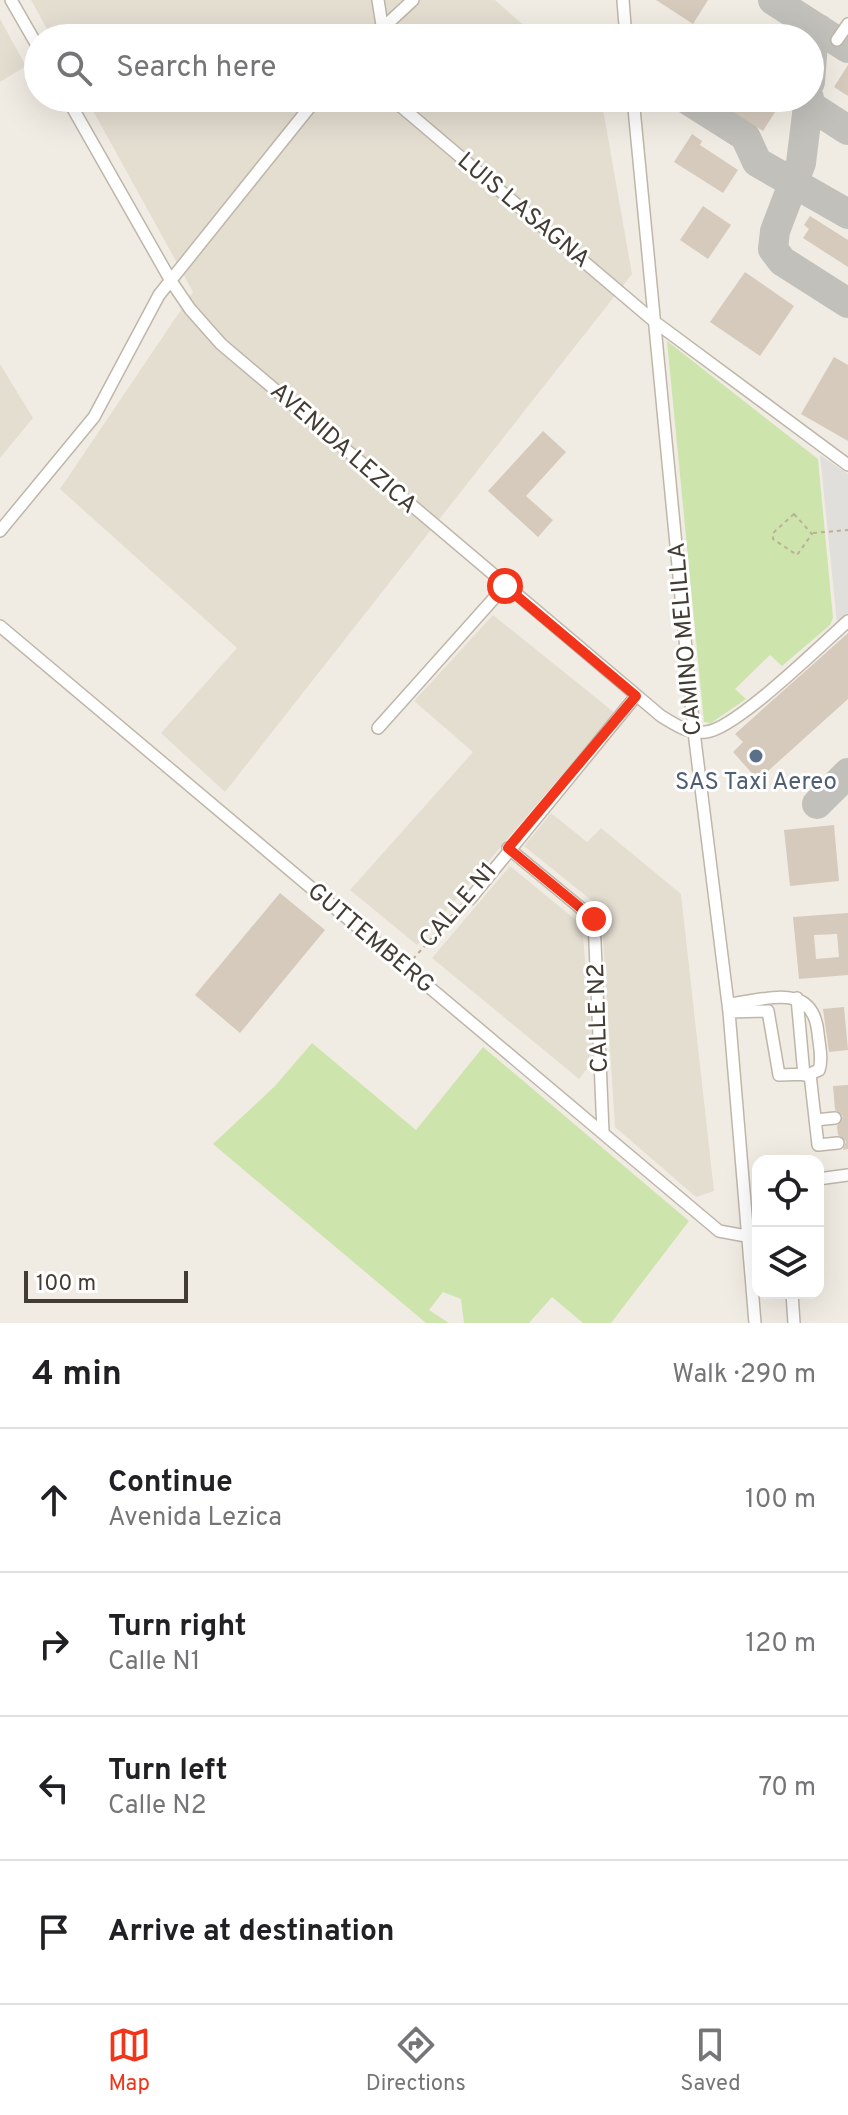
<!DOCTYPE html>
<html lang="en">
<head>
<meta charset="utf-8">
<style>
	:root { --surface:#fff; --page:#f6f6f6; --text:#202124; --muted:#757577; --line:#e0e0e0; --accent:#f1341a }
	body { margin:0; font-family:Overpass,sans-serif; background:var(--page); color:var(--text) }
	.controls { position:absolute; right:24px; bottom:24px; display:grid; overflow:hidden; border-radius:16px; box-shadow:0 8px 32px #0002 }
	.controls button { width:72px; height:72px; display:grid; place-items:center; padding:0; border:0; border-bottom:2px solid var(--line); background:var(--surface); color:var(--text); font:40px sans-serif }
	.scale { position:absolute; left:24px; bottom:20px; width:164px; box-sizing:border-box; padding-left:8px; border:4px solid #423c34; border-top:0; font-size:22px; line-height:28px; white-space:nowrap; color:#423c34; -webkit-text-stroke:6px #fff; paint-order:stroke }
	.stop { position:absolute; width:24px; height:24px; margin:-18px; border:6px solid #f1341a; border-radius:50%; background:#fff }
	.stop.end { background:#f1341a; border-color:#fff; box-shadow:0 2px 8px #0008 }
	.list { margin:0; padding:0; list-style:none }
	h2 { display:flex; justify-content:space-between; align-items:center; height:104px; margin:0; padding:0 32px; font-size:34px }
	h2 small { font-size:26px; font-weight:400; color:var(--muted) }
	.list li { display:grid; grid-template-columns:52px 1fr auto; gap:24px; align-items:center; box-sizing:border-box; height:144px; padding:0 32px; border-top:2px solid var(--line) }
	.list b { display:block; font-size:30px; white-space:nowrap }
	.list p { margin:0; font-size:26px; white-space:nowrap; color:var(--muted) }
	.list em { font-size:26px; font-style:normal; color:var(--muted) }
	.icon { flex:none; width:44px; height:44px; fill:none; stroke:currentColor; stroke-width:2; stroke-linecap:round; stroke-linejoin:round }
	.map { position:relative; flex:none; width:848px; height:1323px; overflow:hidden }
	.search { position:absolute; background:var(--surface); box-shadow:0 8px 32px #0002; left:24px; right:24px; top:24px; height:88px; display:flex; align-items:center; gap:20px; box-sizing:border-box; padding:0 28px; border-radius:44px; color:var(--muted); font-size:30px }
	.sheet { height:680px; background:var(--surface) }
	nav { display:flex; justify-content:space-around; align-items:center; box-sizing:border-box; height:112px; border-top:2px solid var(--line); background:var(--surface); font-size:22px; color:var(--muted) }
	nav a { display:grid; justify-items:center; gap:4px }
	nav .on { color:var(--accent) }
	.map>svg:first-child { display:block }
	.residential { fill:#e4ded1 }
	.green { fill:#cde4ad }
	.parking { fill:#e1dfdb }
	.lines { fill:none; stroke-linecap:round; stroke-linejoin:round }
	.taxiway { stroke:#c2c0bb; stroke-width:30 }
	.building { fill:#d5cabc; fill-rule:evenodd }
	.minor-casing { stroke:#bfb6a9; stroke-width:14 }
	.path { stroke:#bdaf98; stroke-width:2; stroke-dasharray:4 4; stroke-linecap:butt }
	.minor { stroke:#fff; stroke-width:11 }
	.route { stroke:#f1341a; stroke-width:10 }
	.service-dot { fill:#5c6f8a; stroke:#fff; stroke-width:3 }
	.labels { text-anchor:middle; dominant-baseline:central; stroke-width:6; stroke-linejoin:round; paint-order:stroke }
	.street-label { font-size:24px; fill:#423c34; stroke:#fff }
	.service-label { font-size:24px; fill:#4e5e75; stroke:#fff }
</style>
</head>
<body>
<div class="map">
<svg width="848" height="1323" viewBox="0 0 848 1323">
	<rect width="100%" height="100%" fill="#f1ece3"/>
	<path class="residential" d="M31 0H495L538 38H52Z
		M0 19 26 66 0 82Z
		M86 98H601L632 274 225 792 161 733 237 648 60 489 193 292Z
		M0 364 33 418 0 458Z
		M493 615 615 713 417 945 350 890 473 752 414 701Z
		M551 813 587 842 601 828 681 894 714 1191 696 1197 615 1127 601 908 524 846Z
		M510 866 582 925 594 1060 579 1079 432 958Z"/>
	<path class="green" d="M667 341 818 459 833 618 830 625 782 666 770 655 735 689 746 699 711 723 704 722Z
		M312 1043 416 1130 483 1047 689 1221 611 1323H583L552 1297 529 1323H464L461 1299 443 1292 429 1310 449 1323H426L213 1144 275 1086Z"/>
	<path class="parking" d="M820 455 848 474V613L837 623Z"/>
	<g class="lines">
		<path class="taxiway" d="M773 0 848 48
			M810 82 813 43 819 29
			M685 98 745 136 757 162 848 214
			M809 98 801 163 775 231 773 249 782 261 848 303
			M809 105 848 130
			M817 804 848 773"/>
	</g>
	<path class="building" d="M656 0H708L693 24Z
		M848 65V96L834 87Z
		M712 98H776L782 101 763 131Z
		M692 134 702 141 700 145 738 170 723 193 674 162Z
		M703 206 731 225 708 259 680 240Z
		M810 216 848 240V267L803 238 809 229 804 225Z
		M745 272 794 306 760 356 710 322Z
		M834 357 848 365V441L801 414Z
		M543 431 566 452 526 496 553 520 538 537 488 491Z
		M848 633V699L758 780 733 752 743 742 735 734Z
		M834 825 839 881 790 886 784 830Z
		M280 893 325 930 240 1033 195 995Z
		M848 913V975L799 979 793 917ZM837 934 839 957 816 959 814 935Z
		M844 1007 848 1050 829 1052 823 1009Z
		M848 1085V1149L843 1150 846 1141 838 1135 837 1126 843 1116 835 1110 833 1086Z"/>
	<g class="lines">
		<defs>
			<path id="minor" d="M11 0 38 47
				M378 0 384 38
				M623 0 626 38
				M372 38 413 0
				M837 40 848 24
				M67 98 171 281 190 309 221 344 661 716C676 725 688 734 706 732 736 729 822 644 848 621
				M391 98 655 322 848 465
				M633 98 694 732 729 1012 755 1323
				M0 531 94 417 159 295 317 98
				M0 626 719 1231 746 1236
				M378 728 505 586
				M508 848 594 919 603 1132
				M470 899 636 696
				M797 998 804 1075
				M728 1004C767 1000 813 981 818 1033 819 1045 823 1059 819 1070L810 1074 779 1075 768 1011 729 1012
				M810 1074 818 1145 838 1143
				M815 1120 835 1118
				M818 1179 848 1175
				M792 1293 794 1323"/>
		</defs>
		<use href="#minor" class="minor-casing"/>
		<path class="path" d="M794 514 812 534 797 555 773 539V533Z
			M813 533 848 530
			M413 959 462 904"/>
		<use href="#minor" class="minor"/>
	</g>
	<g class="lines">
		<path class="route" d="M505 586 636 696 508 848 594 919"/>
	</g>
	<circle class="service-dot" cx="756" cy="756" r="8"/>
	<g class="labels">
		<g class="street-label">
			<text transform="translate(523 211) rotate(40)">LUIS LASAGNA</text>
			<text transform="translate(343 449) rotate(41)">AVENIDA LEZICA</text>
			<text transform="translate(686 639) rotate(-95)">CAMINO MELILLA</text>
			<text transform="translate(459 906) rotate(-49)">CALLE N1</text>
			<text transform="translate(370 939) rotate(40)">GUTTEMBERG</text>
			<text transform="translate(599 1018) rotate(-92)">CALLE N2</text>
		</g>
		<g class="service-label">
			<text x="756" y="783">SAS Taxi Aereo</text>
		</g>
	</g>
</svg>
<div class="controls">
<button><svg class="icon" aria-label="locate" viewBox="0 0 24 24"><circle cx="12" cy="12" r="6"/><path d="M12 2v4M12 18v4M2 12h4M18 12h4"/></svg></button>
<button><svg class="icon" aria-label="layers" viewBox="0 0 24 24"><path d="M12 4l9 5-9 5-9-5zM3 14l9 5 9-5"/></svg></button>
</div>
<div class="scale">100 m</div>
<div class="stop" style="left:505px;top:586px"></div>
<div class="stop end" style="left:594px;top:919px"></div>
<div class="search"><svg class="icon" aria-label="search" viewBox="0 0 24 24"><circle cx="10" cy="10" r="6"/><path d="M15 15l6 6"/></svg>Search here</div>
</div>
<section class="sheet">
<h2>4 min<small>Walk · 290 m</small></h2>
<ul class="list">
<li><svg class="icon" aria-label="ahead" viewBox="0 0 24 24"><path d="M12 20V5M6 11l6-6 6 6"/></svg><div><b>Continue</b><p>Avenida Lezica</p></div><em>100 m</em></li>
<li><svg class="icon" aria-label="right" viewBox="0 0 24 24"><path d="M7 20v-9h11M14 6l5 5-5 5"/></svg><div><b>Turn right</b><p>Calle N1</p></div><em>120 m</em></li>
<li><svg class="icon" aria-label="left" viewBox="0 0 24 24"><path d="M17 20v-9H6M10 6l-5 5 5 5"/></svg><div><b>Turn left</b><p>Calle N2</p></div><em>70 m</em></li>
<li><svg class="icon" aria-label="arrive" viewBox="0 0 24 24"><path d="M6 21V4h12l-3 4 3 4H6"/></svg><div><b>Arrive at destination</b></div></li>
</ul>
</section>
<nav>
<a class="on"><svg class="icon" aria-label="map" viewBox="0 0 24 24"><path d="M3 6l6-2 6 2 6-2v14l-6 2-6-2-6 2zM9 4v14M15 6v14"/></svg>Map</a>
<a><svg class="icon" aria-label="directions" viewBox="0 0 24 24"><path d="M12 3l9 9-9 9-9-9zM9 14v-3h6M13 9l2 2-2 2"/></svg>Directions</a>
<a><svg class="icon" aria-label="saved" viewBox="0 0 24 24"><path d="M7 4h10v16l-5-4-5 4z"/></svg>Saved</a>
</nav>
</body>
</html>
